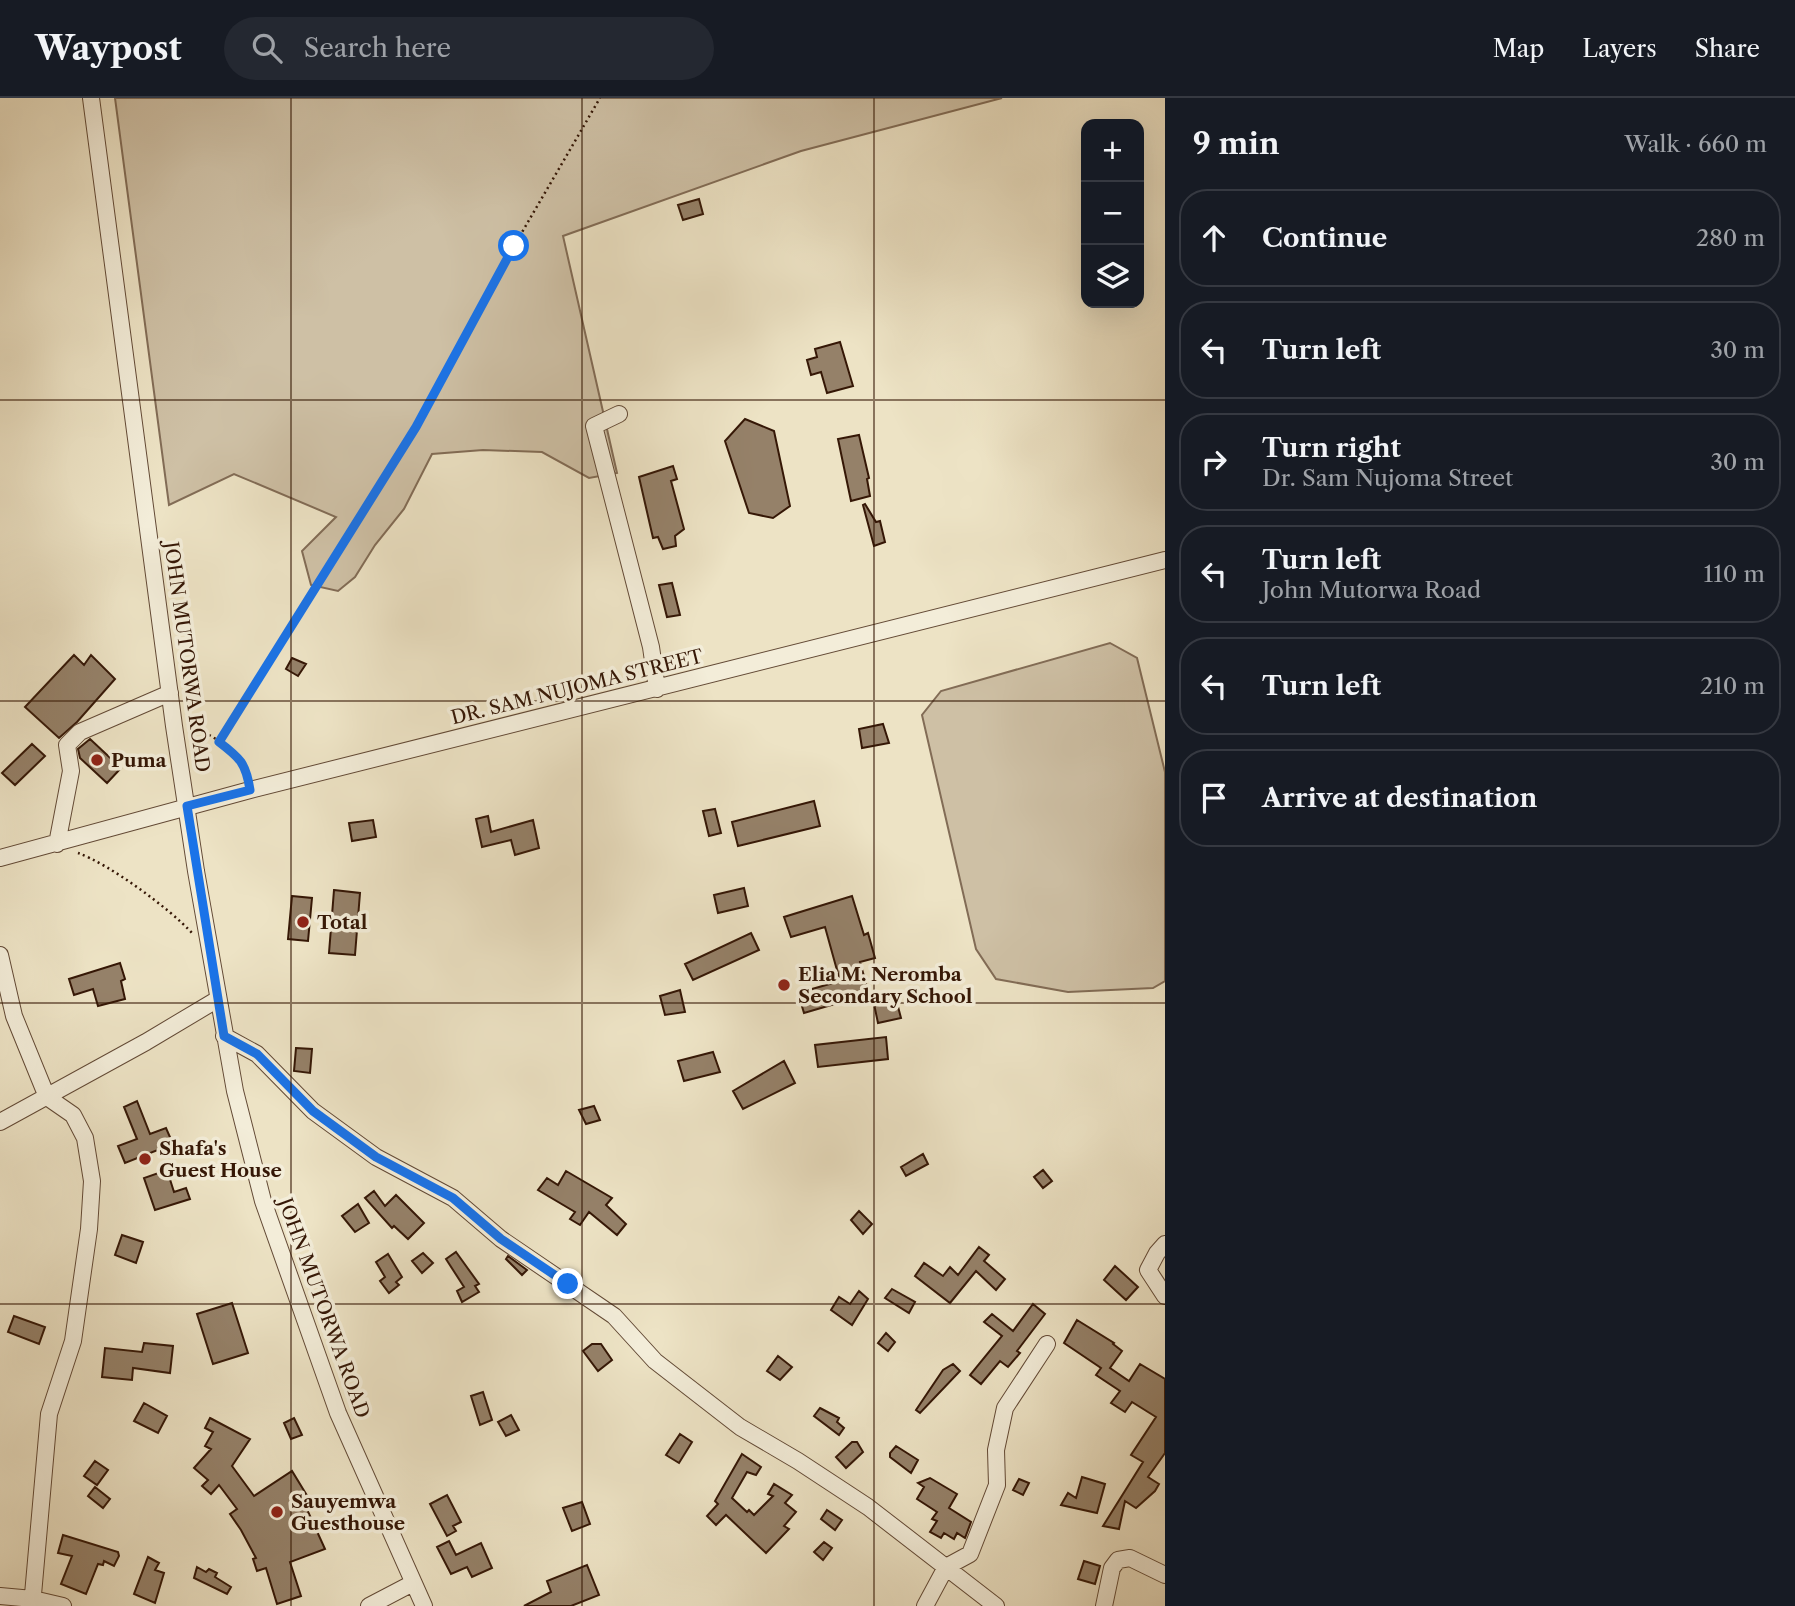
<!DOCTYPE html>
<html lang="en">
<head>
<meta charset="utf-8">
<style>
	:root { --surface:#171b24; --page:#242831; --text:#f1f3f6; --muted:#9ea1a6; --line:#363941 }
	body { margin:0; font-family:"Libre Caslon Text",serif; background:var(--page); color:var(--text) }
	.controls { position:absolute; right:21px; top:21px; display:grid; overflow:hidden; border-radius:14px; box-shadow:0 7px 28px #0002 }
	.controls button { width:63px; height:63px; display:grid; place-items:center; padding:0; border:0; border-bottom:2px solid var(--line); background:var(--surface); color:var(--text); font:35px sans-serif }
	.stop { position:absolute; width:21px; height:21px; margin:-16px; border:5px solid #1a73e8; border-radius:50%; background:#fff }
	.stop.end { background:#1a73e8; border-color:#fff; box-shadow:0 2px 7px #0008 }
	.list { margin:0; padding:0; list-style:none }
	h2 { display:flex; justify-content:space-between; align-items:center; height:91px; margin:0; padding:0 28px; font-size:30px }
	h2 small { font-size:23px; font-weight:400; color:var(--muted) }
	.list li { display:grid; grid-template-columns:46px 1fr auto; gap:21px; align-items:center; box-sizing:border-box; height:98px; margin:0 14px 14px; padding:0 14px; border:2px solid var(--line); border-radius:28px }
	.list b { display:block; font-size:26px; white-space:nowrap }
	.list p { margin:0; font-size:23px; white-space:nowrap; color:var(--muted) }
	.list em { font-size:23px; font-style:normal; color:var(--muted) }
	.icon { flex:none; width:38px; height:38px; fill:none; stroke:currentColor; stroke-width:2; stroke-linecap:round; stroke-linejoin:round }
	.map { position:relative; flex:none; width:1165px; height:1508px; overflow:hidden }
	header { display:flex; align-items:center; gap:42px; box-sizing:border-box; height:98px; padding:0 35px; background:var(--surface); border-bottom:2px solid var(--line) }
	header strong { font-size:33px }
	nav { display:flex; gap:38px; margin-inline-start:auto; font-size:24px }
	.search { width:490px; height:63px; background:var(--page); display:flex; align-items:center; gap:18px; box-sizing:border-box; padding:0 24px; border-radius:38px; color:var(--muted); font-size:26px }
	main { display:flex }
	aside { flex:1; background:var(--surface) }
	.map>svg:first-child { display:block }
	.green { fill:#cec0a5; stroke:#826c56; stroke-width:2 }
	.building { fill:#958169; stroke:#351706; stroke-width:2 }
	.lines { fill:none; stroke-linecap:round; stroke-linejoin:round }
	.minor-casing { stroke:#634a36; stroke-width:18 }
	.path { stroke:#351706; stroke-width:2.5; stroke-dasharray:2 3.5; stroke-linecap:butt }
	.minor { stroke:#f3edd9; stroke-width:16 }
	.route { stroke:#1a73e8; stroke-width:9 }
	.grid { fill:none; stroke:#351706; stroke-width:2; stroke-opacity:0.55 }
	.poi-dot { fill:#8f2418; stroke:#f3edd9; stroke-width:2.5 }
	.labels { text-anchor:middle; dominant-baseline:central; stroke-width:7; stroke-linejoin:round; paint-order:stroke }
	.street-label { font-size:19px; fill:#351706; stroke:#f3edd9 }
	.poi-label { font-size:19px; font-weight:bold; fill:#351706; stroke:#f3edd9; text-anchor:start }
</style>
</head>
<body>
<header>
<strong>Waypost</strong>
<div class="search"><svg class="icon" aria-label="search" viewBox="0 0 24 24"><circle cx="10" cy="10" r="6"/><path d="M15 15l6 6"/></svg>Search here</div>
<nav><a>Map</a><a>Layers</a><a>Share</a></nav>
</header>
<main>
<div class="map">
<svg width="1165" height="1508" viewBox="0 0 1165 1508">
	<rect width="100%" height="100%" fill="#ede3c5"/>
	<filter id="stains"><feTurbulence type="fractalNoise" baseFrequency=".00286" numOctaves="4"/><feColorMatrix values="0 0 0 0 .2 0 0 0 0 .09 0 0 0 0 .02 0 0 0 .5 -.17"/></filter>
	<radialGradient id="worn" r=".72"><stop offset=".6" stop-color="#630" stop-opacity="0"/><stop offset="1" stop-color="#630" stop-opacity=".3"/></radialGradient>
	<path class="green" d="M115 0H1002L801 53 563 138 617 375 589 380 542 354 483 352 432 356 404 411 375 447 355 479 338 493 311 487 302 453 336 419 234 376 169 407Z
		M1110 545 1137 560 1165 674V883L1153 890 1068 894 996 881 976 851 922 617 941 593Z"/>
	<path class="building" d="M699 101 703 116 683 122 678 107Z
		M840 244 853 288 827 295 821 274 811 277 807 262 817 259 815 251Z
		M745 321 774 333 790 408 773 420 749 415 725 343Z
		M859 337 869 380 867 381 870 398 851 403 838 341Z
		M673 368 677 381 671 383 684 431 675 438 676 448 663 451 658 439 653 440 639 379Z
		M865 406 876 424 880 423 885 444 874 448 863 407Z
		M672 485 680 517 667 519 659 487Z
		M74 557 84 567 91 557 115 581 77 624 59 640 25 609Z
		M292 560 306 566 298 578 286 571Z
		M883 626 889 645 862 650 859 631Z
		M90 641 121 670 107 685 80 660 78 651Z
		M32 646 45 658 15 687 2 675Z
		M814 703 820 728 738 748 732 724Z
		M715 711 721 735 709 738 703 713Z
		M488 718 491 734 533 722 539 750 515 757 511 742 482 749 476 721Z
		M373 722 376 739 352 743 349 725Z
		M744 790 748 808 718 815 714 797Z
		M334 792 360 795 355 857 329 855Z
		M292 798 312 800 308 843 288 841Z
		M852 798 864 837 868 835 875 860 860 864 869 896 804 915 798 895 840 883 825 829 791 839 784 819Z
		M751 835 759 852 693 882 685 866Z
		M120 865 125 881 121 883 125 901 98 908 93 891 74 897 69 881Z
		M680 892 685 914 665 917 660 898Z
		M896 901 901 920 878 925 874 906Z
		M886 939 888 961 818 969 815 947Z
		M296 950 312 951 310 975 294 973Z
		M713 954 720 974 684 983 678 963Z
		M784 963 795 985 743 1011 733 993Z
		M137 1003 150 1036 166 1030 173 1046 125 1065 118 1048 137 1041 124 1009Z
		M594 1008 600 1022 586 1026 579 1012Z
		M923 1056 928 1066 906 1078 901 1069Z
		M167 1072 174 1094 186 1090 190 1101 155 1112 144 1080Z
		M1043 1072 1052 1083 1043 1090 1034 1079Z
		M566 1073 612 1100 606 1107 626 1126 617 1137 589 1114 580 1127 570 1121 575 1114 538 1092 547 1080 558 1087Z
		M374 1093 385 1108 396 1097 424 1125 408 1141 394 1128 392 1130 365 1100Z
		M358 1106 369 1125 355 1134 342 1118Z
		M859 1113 872 1126 863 1136 851 1122Z
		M122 1137 143 1144 136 1165 115 1157Z
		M979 1149 989 1157 984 1163 1005 1181 996 1192 976 1173 950 1205 915 1178 924 1165 943 1178 950 1169 958 1177Z
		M456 1154 479 1186 475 1188 479 1194 462 1204 457 1193 464 1189 446 1161Z
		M423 1155 433 1165 422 1175 412 1163Z
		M388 1156 402 1179 396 1184 399 1187 389 1195 380 1183 385 1179 376 1164Z
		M508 1158 527 1172 522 1177 506 1161Z
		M1115 1168 1138 1189 1126 1202 1104 1182Z
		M892 1191 915 1204 909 1215 885 1200Z
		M859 1193 868 1201 852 1227 831 1212 839 1199 850 1206Z
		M232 1205 248 1255 213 1266 197 1216Z
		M1033 1206 1045 1216 1017 1253 1020 1255 1008 1269 1000 1263 981 1286 970 1277 1002 1238 984 1224 992 1216 1013 1233Z
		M14 1218 45 1229 39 1246 8 1234Z
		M1077 1222 1114 1245 1113 1246 1122 1253 1110 1270 1129 1283 1140 1266 1165 1281V1355L1148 1379 1159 1386 1155 1393 1136 1410 1125 1403 1119 1431 1103 1428 1143 1364 1131 1357 1156 1319 1132 1304 1125 1314 1111 1305 1120 1293 1096 1277 1101 1270 1064 1245Z
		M886 1235 895 1244 888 1253 878 1245Z
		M144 1245 173 1248 170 1275 133 1270 132 1282 102 1279 105 1250 142 1254Z
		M592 1246H601L612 1262 598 1273 583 1253Z
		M778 1258 792 1269 780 1282 767 1273Z
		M953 1266 960 1273 920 1315 916 1312 943 1272Z
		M483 1294 492 1322 480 1327 471 1298Z
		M144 1305 167 1318 158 1335 134 1323Z
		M820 1310 839 1320 837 1324 844 1330 839 1337 814 1318Z
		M511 1317 519 1332 506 1338 498 1324Z
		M210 1320 250 1341 232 1368 254 1398 292 1373 311 1404 305 1407 325 1451 290 1464 301 1498 277 1506 266 1470 257 1473 253 1461 256 1460 241 1432 230 1416 237 1411 219 1387 211 1396 202 1388 208 1382 194 1370 211 1351 205 1348 213 1334 205 1330Z
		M294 1320 302 1337 291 1341 284 1325Z
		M680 1336 692 1344 679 1365 666 1357Z
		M852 1344H857L863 1354 846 1370 836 1359Z
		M896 1348 918 1362 911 1375 890 1359V1355Z
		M742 1356 761 1369 756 1377 747 1374 732 1400 747 1414 749 1412 754 1417 773 1398 768 1396 774 1386 792 1397 785 1405 796 1414 784 1428 789 1431 766 1455 726 1417 716 1427 707 1418 718 1406 715 1403Z
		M95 1363 108 1372 97 1387 84 1378Z
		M1082 1379 1105 1386 1097 1415 1061 1407 1068 1395 1076 1400Z
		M930 1380 957 1396 949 1410 971 1424 965 1440 957 1435 954 1441 944 1435 941 1440 930 1434 937 1423 932 1421 937 1414 917 1401 924 1389 918 1385Z
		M1019 1381 1029 1385 1023 1397 1013 1392Z
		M95 1389 110 1401 103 1410 88 1398Z
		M447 1397 461 1424 453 1428 456 1433 447 1438 430 1406Z
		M582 1404 590 1426 572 1433 563 1410Z
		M827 1412 842 1422 835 1432 821 1421Z
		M63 1437 118 1454 119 1458 114 1468 104 1463 103 1467 98 1466 86 1496 61 1486 72 1458 58 1455Z
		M449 1443 456 1457 481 1445 492 1470 472 1479 467 1469 451 1476 437 1449Z
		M824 1444 832 1450 823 1462 814 1454Z
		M148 1459 159 1465 155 1472 164 1475 155 1505 134 1496Z
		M1084 1463 1100 1468 1095 1486 1078 1481Z
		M587 1467 599 1497 571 1508H524L551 1494 547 1483Z
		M197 1469 206 1474 209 1471 217 1475 215 1479 231 1489 227 1496 194 1480Z"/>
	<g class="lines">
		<defs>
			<path id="minor" d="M91 0 174 628 196 773 235 993 263 1103 338 1315 424 1508
				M619 316 594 328 651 549 657 591
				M57 746 71 673 67 647 80 634 170 595
				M0 760 250 692 1165 462
				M0 857 14 918 47 999 73 1017 85 1040 92 1083 89 1131 73 1243 49 1316 32 1508
				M224 938 257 956 313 1013 376 1059 453 1100 501 1141 614 1218 655 1263 740 1329 798 1363 868 1409 996 1508
				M0 1024 146 944 218 901
				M1165 1146 1157 1155 1148 1172 1165 1198
				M0 1498 33 1501 63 1508
				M369 1508 413 1485
				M925 1508 946 1469 970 1456 997 1387 996 1352 1005 1310 1047 1246
				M1104 1508 1112 1470 1118 1462 1130 1460 1165 1477"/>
		</defs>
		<use href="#minor" class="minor-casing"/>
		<path class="path" d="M189 628C209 635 245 655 248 678
			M219 644 416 329 514 148 600 0
			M78 755C109 766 169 810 192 835"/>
		<use href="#minor" class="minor"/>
	</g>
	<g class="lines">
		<path class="route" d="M514 148 416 329 219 644C240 660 246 665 250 692L187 708 224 938 257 956 313 1013 376 1059 453 1100 501 1141 568 1186"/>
	</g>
	<path class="grid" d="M291 0V1508M582 0V1508M874 0V1508M0 302H1165M0 603H1165M0 905H1165M0 1206H1165"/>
	<g class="poi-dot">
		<circle cx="97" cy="662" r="7"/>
		<circle cx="303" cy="824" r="7"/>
		<circle cx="784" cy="887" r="7"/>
		<circle cx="145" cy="1061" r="7"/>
		<circle cx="277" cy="1414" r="7"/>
	</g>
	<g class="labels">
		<g class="street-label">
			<text transform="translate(187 559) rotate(82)">JOHN MUTORWA ROAD</text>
			<text transform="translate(577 589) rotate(-14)">DR. SAM NUJOMA STREET</text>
			<text transform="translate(324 1210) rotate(70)">JOHN MUTORWA ROAD</text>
		</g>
		<g class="poi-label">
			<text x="111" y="662">Puma</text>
			<text x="317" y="824">Total</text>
			<text x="798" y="876">Elia M. Neromba<tspan x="798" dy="22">Secondary School</tspan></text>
			<text x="159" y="1050">Shafa's<tspan x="159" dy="22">Guest House</tspan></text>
			<text x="291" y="1403">Sauyemwa<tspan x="291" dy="22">Guesthouse</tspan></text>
		</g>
	</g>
	<rect width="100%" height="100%" filter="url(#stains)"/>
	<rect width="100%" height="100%" fill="url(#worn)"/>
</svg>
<div class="controls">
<button>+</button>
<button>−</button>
<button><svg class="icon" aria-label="layers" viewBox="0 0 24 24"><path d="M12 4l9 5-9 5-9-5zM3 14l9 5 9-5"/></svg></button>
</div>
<div class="stop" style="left:514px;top:148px"></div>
<div class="stop end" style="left:568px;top:1186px"></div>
</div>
<aside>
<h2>9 min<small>Walk · 660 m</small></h2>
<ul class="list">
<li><svg class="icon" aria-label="ahead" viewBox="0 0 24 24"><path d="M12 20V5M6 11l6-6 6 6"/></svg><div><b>Continue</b></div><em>280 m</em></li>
<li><svg class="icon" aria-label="left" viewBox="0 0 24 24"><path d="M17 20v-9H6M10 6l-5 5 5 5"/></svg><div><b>Turn left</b></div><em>30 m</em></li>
<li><svg class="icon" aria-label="right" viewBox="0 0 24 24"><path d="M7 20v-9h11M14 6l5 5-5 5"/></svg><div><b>Turn right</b><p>Dr. Sam Nujoma Street</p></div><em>30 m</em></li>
<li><svg class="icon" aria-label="left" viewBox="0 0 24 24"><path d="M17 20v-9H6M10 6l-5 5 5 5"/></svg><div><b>Turn left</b><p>John Mutorwa Road</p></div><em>110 m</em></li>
<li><svg class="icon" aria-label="left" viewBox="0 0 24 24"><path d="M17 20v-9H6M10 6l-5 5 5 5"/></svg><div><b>Turn left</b></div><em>210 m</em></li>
<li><svg class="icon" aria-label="arrive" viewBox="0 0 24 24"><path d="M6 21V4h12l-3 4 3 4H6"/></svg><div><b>Arrive at destination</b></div></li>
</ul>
</aside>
</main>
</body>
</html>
